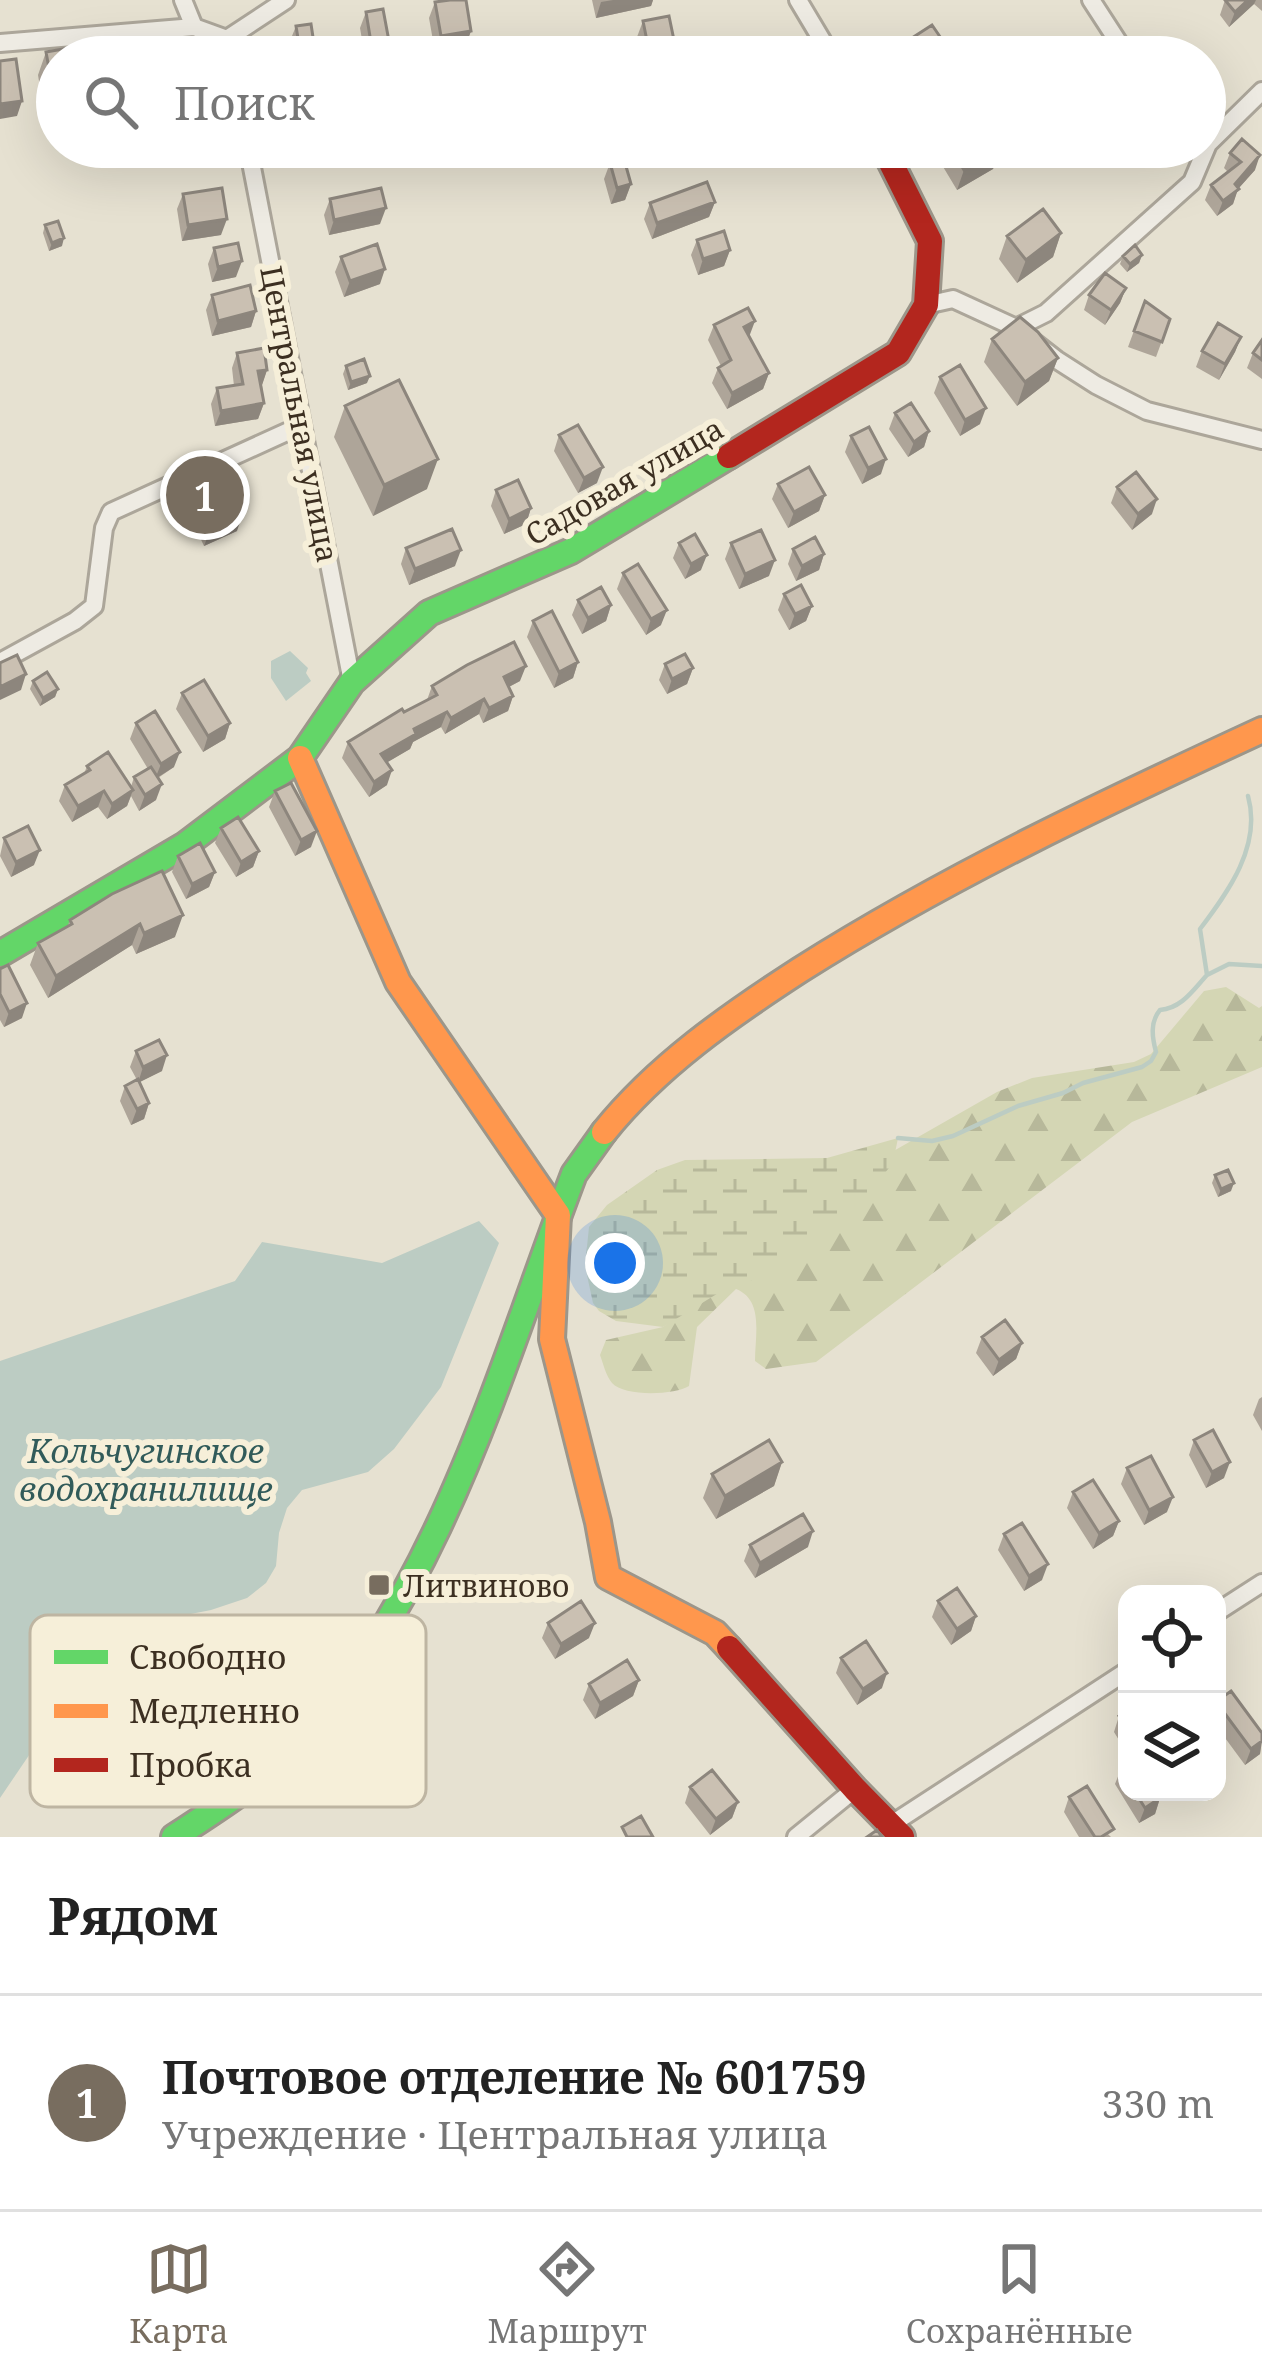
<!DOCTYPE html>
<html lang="ru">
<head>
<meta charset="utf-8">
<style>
	:root { --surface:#fff; --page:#f6f6f6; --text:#222; --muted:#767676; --line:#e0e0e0; --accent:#786d5f }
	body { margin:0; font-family:"Noto Serif",serif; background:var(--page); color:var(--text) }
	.controls { position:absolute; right:36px; bottom:36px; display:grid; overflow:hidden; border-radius:24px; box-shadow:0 12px 48px #0002 }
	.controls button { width:108px; height:108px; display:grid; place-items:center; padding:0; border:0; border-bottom:3px solid var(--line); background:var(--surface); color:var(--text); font:60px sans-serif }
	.you { position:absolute; left:615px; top:1263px; width:42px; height:42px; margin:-30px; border:9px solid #fff; border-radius:50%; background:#1a73e8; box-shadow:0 0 0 18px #1a73e833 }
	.badge { display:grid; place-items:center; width:78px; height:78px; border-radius:50%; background:var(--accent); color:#fff; font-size:39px; font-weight:700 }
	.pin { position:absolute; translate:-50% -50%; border:6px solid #fff; box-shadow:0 3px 12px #0006 }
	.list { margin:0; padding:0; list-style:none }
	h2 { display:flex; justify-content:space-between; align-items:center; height:156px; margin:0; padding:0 48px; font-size:51px }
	h2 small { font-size:39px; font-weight:400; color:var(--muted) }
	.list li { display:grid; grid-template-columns:78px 1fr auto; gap:36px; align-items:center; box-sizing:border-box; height:216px; padding:0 48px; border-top:3px solid var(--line) }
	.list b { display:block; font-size:45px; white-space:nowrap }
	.list p { margin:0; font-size:39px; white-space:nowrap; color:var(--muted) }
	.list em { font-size:39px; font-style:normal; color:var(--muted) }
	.icon { flex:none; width:66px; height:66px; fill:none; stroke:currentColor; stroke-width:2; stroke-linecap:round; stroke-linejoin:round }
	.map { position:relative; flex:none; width:1262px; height:1837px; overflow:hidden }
	.search { position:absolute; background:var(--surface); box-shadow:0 12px 48px #0002; left:36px; right:36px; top:36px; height:132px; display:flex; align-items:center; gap:30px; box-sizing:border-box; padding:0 42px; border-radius:66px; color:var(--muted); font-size:45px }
	.sheet { height:372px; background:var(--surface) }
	nav { display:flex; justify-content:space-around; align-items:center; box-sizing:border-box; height:168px; border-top:3px solid var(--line); background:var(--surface); font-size:33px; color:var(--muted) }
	nav a { display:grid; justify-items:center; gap:6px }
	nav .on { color:var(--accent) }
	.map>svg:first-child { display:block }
	.forest { fill:url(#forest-firs) }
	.wetland { fill:url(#wetland-marsh) }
	.water { fill:#bcccc3 }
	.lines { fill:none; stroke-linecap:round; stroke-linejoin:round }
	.stream { stroke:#bcccc3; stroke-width:4.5 }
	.street-casing { stroke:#aca69a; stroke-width:22 }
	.fast-casing { stroke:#9c968a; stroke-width:30 }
	.slow-casing { stroke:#9c968a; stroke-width:30 }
	.jam-casing { stroke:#9c968a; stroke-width:30 }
	.street { stroke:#eeebe3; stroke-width:16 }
	.fast { stroke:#63d668; stroke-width:24 }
	.slow { stroke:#ff974d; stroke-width:24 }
	.jam { stroke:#b3261e; stroke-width:24 }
	.wall { fill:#aea599 }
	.shaded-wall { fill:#8d867d }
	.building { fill:#cac0b2; stroke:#8d867d; stroke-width:3 }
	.poi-dot { fill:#786d5f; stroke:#f6efd9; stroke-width:4.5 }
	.labels { text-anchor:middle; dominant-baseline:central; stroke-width:12; stroke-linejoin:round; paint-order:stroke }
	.street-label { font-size:30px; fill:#3c2f21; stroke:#f6efd9 }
	.poi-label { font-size:30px; fill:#3c2f21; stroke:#f6efd9; text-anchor:start }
	.water-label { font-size:33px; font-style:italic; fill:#315b5a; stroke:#f6efd9 }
	.key { fill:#f6efd9; stroke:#beb5a2; stroke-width:3 }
	.key-label { font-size:33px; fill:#3c2f21 }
</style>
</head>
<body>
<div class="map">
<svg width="1262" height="1837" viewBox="0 0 1262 1837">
	<defs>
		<pattern id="forest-firs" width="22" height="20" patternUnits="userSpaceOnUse" patternTransform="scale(3)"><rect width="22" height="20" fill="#d4d6b4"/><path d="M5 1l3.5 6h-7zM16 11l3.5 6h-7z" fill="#b7b89a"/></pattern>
		<pattern id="wetland-marsh" width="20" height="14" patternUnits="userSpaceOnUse" patternTransform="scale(3)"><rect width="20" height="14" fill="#d4d6b4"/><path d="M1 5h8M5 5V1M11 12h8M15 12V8" fill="none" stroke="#b7b89a"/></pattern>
	</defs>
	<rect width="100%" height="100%" fill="#e6e1d1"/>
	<path class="forest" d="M1226 987 1259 1008 1262 1006V1067L1132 1122 816 1362 766 1369 755 1361C755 1335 764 1300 736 1289L697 1327 689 1386C675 1395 624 1397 612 1383 606 1376 603 1363 600 1355L606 1340 663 1327 876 1161 997 1092 1032 1078 1134 1062 1151 1054 1204 991Z"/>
	<path class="wetland" d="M898 1138 893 1163 853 1212 835 1225 797 1241 777 1265 749 1282 720 1292 663 1327 616 1321 599 1311 593 1303 585 1266 589 1227 607 1205 657 1170 685 1160 827 1158Z"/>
	<path class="water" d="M290 651 308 668 306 673 311 681 286 701 271 678V661Z
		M479 1221 499 1243 441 1387 394 1449 368 1472 302 1490 287 1508 279 1533 276 1566 266 1583 247 1598 211 1610 150 1622 129 1634 80 1680 0 1798V1361L235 1281 262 1242 382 1263Z"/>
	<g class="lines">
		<path class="stream" d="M1207 975 1229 964 1262 966
			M898 1138 932 1141 953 1136 1018 1106 1063 1093 1083 1083 1142 1067 1151 1061 1156 1052C1152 1037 1150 1022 1160 1010 1182 1008 1193 990 1207 975L1200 929C1228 892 1262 846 1248 796"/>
		<defs>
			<path id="street" d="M183 0 194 27
				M798 0 832 57
				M1091 0 1128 57
				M0 43 194 27 227 39 286 0
				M248 147 352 682
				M926 305 953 299 1016 328 1057 360 1096 385 1147 411 1262 440
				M1016 328 1046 313 1192 182 1208 144 1262 91
				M0 662 75 621 94 606 104 528 111 512 302 425
				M1217 1612 1262 1583
				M892 1824 1127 1671
				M796 1837 855 1789"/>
			<path id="fast" d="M0 954 185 845 300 758 352 682 429 613 571 551 729 456
				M174 1837C217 1809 262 1781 297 1744 442 1587 500 1369 574 1174L604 1132"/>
			<path id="slow" d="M300 758 398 982 558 1215 552 1339 598 1522 608 1577 715 1633 729 1648
				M604 1132C657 1066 729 1016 800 970 947 877 1104 803 1262 730"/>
			<path id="jam" d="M729 456 898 353 926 305 930 241 883 147
				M729 1648 855 1789 902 1837"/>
		</defs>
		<use href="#street" class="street-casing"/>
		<use href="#fast" class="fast-casing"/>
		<use href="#slow" class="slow-casing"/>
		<use href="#jam" class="jam-casing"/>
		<use href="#street" class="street"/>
		<use href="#fast" class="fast"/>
		<use href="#slow" class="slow"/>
		<use href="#jam" class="jam"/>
	</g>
	<path class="wall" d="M592 0H653L651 6 596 18Z
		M1225 0H1262V11L1254 4 1229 27 1220 15Z
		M435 2 471 31 465 47 435 52 429 18Z
		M366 12 389 57H365L360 28Z
		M643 21 671 57H641L637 37Z
		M296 26 316 57H293L290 41Z
		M46 52 57 57V133L48 135 38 75Z
		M644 147H693L691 154 650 168Z
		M941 147H1000L1001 149 993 169 957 190 939 160 942 150Z
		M1230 153 1255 170 1238 189 1233 204 1217 216 1205 200 1211 185 1228 172 1224 168Z
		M610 163 631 184 625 200 611 204 604 179Z
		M183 194 221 235 182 241 177 209Z
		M330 199 380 224 329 235 324 215Z
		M715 202 709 217 652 239 644 219 650 203Z
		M45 225 62 246 49 251 43 233Z
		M1061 233 1053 257 1017 283 999 259 1007 236Z
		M697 240 730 250 724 266 698 275 691 255Z
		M214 248 236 277 212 282 208 264Z
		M1142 255 1139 263 1127 272 1120 264 1123 256Z
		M341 257 380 284 344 297 335 272Z
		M1126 288 1120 303 1105 325 1084 310 1089 295Z
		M212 295 256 311 251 327 212 336 206 310Z
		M1145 301 1170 319 1156 357 1128 347Z
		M714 325 749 337 769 373 763 389 727 409 712 383 718 368 721 366 708 340Z
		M1241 337 1235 352 1219 380 1196 367 1202 351Z
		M992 339 1058 358 1049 381 1017 406 984 362Z
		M1262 340V379L1247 368 1253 353Z
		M237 353 267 370 262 385 264 403 258 419 215 426 211 404 217 388 234 386 232 368Z
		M346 366 367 383 348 390 343 374Z
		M940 377 980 424 960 436 934 393Z
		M345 406 427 489 373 516 334 437Z
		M895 413 929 431 924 447 908 457 889 429Z
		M559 435 597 483 578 493 554 451Z
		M851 436 881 474 862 484 845 452Z
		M189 471 237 531 204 546 180 494Z
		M778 484 825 495 819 511 788 528 772 499Z
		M1117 487 1152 514 1132 530 1111 503Z
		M496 490 531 508 526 524 504 534 491 506Z
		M679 543 701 570 685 579 673 558Z
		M731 543 769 576 739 589 725 559Z
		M406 548 455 566 409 585 401 564Z
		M793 549 824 554 819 570 796 581 788 564Z
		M623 573 661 625 646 635 617 589Z
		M784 594 812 606 806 621 789 630 778 610Z
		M578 600 611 605 606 621 582 634 572 615Z
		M533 621 578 662 573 678 554 688 527 637Z
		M665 664 693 668 687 684 667 694 659 680Z
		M33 681 58 689 55 697 40 706 30 689Z
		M520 681 509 687 513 696 508 711 483 723 479 714 445 734 441 727 413 742 410 749 387 762V785L369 797 342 758 348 742 427 700 432 686Z
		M182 693 230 723 225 739 203 752 176 709Z
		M136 723 174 767 158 778 156 800 139 811 131 796 127 806 107 819 98 807 72 822 59 801 65 785 84 774 87 766 131 787 134 777 148 769 130 739Z
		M275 791 311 847 295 856 269 807Z
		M221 828 259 851 253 867 236 877 215 843Z
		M4 838 34 865 11 877 0 856Z
		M178 856 215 872 209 887 186 899 172 872Z
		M162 871 175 937 136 954 132 945 48 998 30 965 38 943 67 927 70 920Z
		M0 969 22 1018 4 1027 0 1020Z
		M136 1051 162 1071 139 1082 149 1103 144 1119 131 1125 120 1101 125 1086 137 1080 130 1067Z
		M1215 1175 1231 1191 1218 1197 1212 1183Z
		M982 1337 1022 1343 1016 1359 993 1376 976 1353Z
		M1262 1397V1431L1253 1415 1259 1399Z
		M1194 1440 1224 1478 1206 1488 1189 1455Z
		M782 1462 774 1486 716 1519 703 1498 712 1474Z
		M1127 1468 1167 1512 1144 1525 1121 1484Z
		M1073 1492 1119 1521 1113 1536 1093 1549 1067 1508Z
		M1004 1534 1042 1580 1024 1591 998 1550Z
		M750 1545 808 1547 755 1578 744 1561Z
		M938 1601 976 1616 971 1631 951 1645 932 1617Z
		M548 1623 589 1638 555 1659 542 1638Z
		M841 1658 882 1688 857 1705 836 1673Z
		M639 1680 633 1696 595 1719 583 1700 589 1684Z
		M1217 1701 1262 1733 1260 1754 1245 1765 1217 1727Z
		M1127 1711V1749L1125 1750 1114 1732 1119 1716Z
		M1127 1765V1792H1157L1160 1798 1155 1814 1139 1823 1115 1784 1121 1769Z
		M690 1787 738 1802 732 1818 710 1835 685 1803Z
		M1069 1797 1111 1837H1079L1064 1812Z"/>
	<path class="shaded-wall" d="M613 0H653L651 6 596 18 601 2Z
		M1248 0H1256L1254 4 1229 27 1235 12Z
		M471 31 465 47 435 52 441 36Z
		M945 44 940 57H925Z
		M675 45 671 57H647L649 51Z
		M22 101 17 116 0 119V104Z
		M57 112V133L48 135Z
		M671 147H693L691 154 650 168 656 152Z
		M1001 149 993 169 957 190 964 170Z
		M1260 155 1255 170 1238 189 1233 204 1217 216 1223 201Z
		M631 184 625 200 611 204 617 188Z
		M715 202 709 217 652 239 657 223Z
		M386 208 380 224 329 235 334 220Z
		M227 219 221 235 182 241 188 225Z
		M1061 233 1053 257 1017 283 1026 260Z
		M64 238 62 246 49 251 52 243Z
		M730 250 724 266 698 275 703 259Z
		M1142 255 1139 263 1127 272 1130 264Z
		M242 261 236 277 212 282 218 267Z
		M385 269 380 284 344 297 350 281Z
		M1126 288 1120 303 1105 325 1111 310Z
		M256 311 251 327 212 336 218 321Z
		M755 321 749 337 744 327Z
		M1241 337 1235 352 1219 380 1225 364Z
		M1058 358 1049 381 1017 406 1025 382Z
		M267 370 262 385 258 371Z
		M769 373 763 389 727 409 732 393Z
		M370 376 367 383 348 390 351 382Z
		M264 403 258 419 215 426 221 411Z
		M986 408 980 424 960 436 965 420Z
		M929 431 924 447 908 457 914 442Z
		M438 459 427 489 373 516 384 485Z
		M886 459 881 474 862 484 868 468Z
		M603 467 597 483 578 493 584 478Z
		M825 495 819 511 788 528 794 512Z
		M1157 499 1152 514 1132 530 1138 514Z
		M245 507 237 531 204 546 213 523Z
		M531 508 526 524 504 534 509 519Z
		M461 550 455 566 409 585 415 569Z
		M824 554 819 570 796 581 802 566Z
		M707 555 701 570 685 579 691 564Z
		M775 560 769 576 739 589 745 574Z
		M611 605 606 621 582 634 588 618Z
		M812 606 806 621 789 630 795 614Z
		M667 610 661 625 646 635 651 619Z
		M578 662 573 678 554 688 559 672Z
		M526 666 520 681 499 692 504 677Z
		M693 668 687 684 667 694 672 679Z
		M26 674 21 690 0 700V687Z
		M58 689 55 697 40 706 43 698Z
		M513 696 508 711 483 723 489 708Z
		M484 699 479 714 445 734 451 718Z
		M447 712 441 727 413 742 410 749 376 769 381 754 414 729Z
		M230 723 225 739 203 752 208 736Z
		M180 752 174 767 155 779 161 764Z
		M392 770 387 785 369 797 374 782Z
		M162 784 156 800 139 811 145 795Z
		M133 790 127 806 107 819 112 804Z
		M104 791 98 807 72 822 78 806Z
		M317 831 311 847 295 856 301 840Z
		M40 850 34 865 11 877 16 862Z
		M259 851 253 867 236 877 241 862Z
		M215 872 209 887 186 899 192 884Z
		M183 915 175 937 136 954 144 933Z
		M140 924 132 945 48 998 56 976Z
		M27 1003 22 1018 4 1027 9 1012Z
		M167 1055 162 1071 138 1083 143 1067Z
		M149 1103 144 1119 131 1125 137 1109Z
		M1234 1183 1231 1191 1218 1197 1221 1189Z
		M1022 1343 1016 1359 993 1376 999 1360Z
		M782 1462 774 1486 716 1519 725 1496Z
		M1230 1462 1224 1478 1206 1488 1212 1472Z
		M1173 1497 1167 1512 1144 1525 1149 1510Z
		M1119 1521 1113 1536 1093 1549 1099 1533Z
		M813 1531 808 1547 755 1578 760 1563Z
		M1048 1564 1042 1580 1024 1591 1029 1576Z
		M976 1616 971 1631 951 1645 957 1629Z
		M595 1623 589 1638 555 1659 561 1644Z
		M887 1673 882 1688 857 1705 863 1689Z
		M639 1680 633 1696 595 1719 600 1703Z
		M1262 1741 1260 1754 1245 1765 1251 1749Z
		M1160 1798 1155 1814 1139 1823 1145 1808Z
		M738 1802 732 1818 710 1835 716 1819Z"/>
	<path class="building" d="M450 0H466L471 31 441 36 435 2Z
		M1225 0H1248L1235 12Z
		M383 9 391 52 373 55 366 12Z
		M669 16 675 45 649 51 643 21Z
		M311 24 316 57H301L296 26Z
		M932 25 945 44 925 57H904L898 47Z
		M179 41 182 57H108L107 55Z
		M69 48 70 57H57V112L46 52Z
		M16 59 22 101 0 104V61Z
		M1242 139 1260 155 1235 184 1239 189 1223 201 1211 185 1241 162 1230 153Z
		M950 147H1000L1001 149 964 170Z
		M624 159 631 184 617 188 610 163Z
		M707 182 715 202 657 223 650 203Z
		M222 188 227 219 188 225 183 194Z
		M381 188 386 208 334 220 330 199Z
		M1043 209 1061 233 1026 260 1007 236Z
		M58 221 64 238 52 243 45 225Z
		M724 231 730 250 703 259 697 240Z
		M238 243 242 261 218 267 214 248Z
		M377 244 385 269 350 281 341 257Z
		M1135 245 1142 255 1130 264 1123 256Z
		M1105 273 1126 288 1111 310 1089 295Z
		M250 285 256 311 218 321 212 295Z
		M1145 301 1170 319 1162 342 1134 331Z
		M748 308 755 321 744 327 769 373 732 393 718 368 731 360 714 325Z
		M1020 317 1038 332 1058 358 1025 382 992 339Z
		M1218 323 1241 337 1225 364 1202 351Z
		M1262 340V360L1253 353Z
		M264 348 267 370 258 371 264 403 221 411 217 388 243 384 237 353Z
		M364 359 370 376 351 382 346 366Z
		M960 365 986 408 965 420 940 377Z
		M399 380 438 459 384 485 345 406Z
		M911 403 929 431 914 442 895 413Z
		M578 425 603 467 584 478 559 435Z
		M869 427 886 459 868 468 851 436Z
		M222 456 245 507 213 523 189 471Z
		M809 467 825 495 794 512 778 484Z
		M1136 472 1157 499 1138 514 1117 487Z
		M518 480 531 508 509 519 496 490Z
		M452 529 461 550 415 569 406 548Z
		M761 530 775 560 745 574 731 543Z
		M695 534 707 555 691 564 679 543Z
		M815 537 824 554 802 566 793 549Z
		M638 564 667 610 651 619 623 573Z
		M801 585 812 606 795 614 784 594Z
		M601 587 611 605 588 618 578 600Z
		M552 611 578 662 559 672 533 621Z
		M514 642 526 666 504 677 513 696 489 708 484 699 451 718 447 712 414 729 416 734 381 754 392 770 374 782 348 742 402 709 404 712 437 695 432 686 467 665Z
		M685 654 693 668 672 679 665 664Z
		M17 655 26 674 0 687V663Z
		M47 672 58 689 43 698 33 681Z
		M204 680 230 723 208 736 182 693Z
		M155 711 180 752 161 764 136 723Z
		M108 752 133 790 112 804 104 791 78 806 65 785 90 770 87 766Z
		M151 767 162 784 145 795 134 777Z
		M291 783 317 831 301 840 275 791Z
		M238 817 259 851 241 862 221 828Z
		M28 826 40 850 16 862 4 838Z
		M200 843 215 872 192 884 178 856Z
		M162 871 183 915 144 933 140 924 56 976 38 943 72 924 70 920 112 894Z
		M8 965 27 1003 9 1012 0 994V969Z
		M159 1040 167 1055 143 1067 136 1051Z
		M138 1079 149 1103 137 1109 125 1086Z
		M1228 1170 1234 1183 1221 1189 1215 1175Z
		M1005 1320 1022 1343 999 1360 982 1337Z
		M1213 1430 1230 1462 1212 1472 1194 1440Z
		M769 1440 782 1462 725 1496 712 1474Z
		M1151 1456 1173 1497 1149 1510 1127 1468Z
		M1093 1480 1119 1521 1099 1533 1073 1492Z
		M803 1514 813 1531 760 1563 750 1545Z
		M1022 1523 1048 1564 1029 1576 1004 1534Z
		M957 1588 976 1616 957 1629 938 1601Z
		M581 1601 595 1623 561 1644 548 1623Z
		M866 1641 887 1673 863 1689 841 1658Z
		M627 1660 639 1680 600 1703 589 1684Z
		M1231 1691 1262 1733V1741L1251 1749 1217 1703V1701Z
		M1127 1711V1728L1119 1716Z
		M712 1770 738 1802 716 1819 690 1787Z
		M1087 1786 1114 1829 1101 1837H1095L1069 1797Z
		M1135 1792H1157L1160 1798 1145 1808Z
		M641 1816 653 1837H627L622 1827Z
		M877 1830 882 1837H867Z"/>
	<rect class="poi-dot" x="367" y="1573" width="24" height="24" rx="6"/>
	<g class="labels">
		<g class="street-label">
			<text transform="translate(300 414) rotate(79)">Центральная улица</text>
			<text transform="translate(624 481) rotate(-30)">Садовая улица</text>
		</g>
		<g class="poi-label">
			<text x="403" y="1585">Литвиново</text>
		</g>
		<g class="water-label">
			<text x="146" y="1450">Кольчугинское<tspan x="146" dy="38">водохранилище</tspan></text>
		</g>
	</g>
	<rect x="30" y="1615" width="396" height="192" rx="18" class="key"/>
	<rect x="54" y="1650" width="54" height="14" fill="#63d668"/>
	<rect x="54" y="1704" width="54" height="14" fill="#ff974d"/>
	<rect x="54" y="1758" width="54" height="14" fill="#b3261e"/>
	<g class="key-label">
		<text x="129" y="1669">Свободно</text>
		<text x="129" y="1723">Медленно</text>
		<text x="129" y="1777">Пробка</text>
	</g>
</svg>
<div class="controls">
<button><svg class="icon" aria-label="locate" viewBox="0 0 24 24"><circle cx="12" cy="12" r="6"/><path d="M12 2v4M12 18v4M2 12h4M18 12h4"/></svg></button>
<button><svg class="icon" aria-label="layers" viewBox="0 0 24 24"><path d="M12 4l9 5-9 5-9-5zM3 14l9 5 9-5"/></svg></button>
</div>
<div class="you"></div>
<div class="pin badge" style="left:205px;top:495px">1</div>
<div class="search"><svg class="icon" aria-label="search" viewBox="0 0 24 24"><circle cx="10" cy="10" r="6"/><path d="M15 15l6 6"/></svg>Поиск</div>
</div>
<section class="sheet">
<h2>Рядом<small></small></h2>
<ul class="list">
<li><span class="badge">1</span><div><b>Почтовое отделение № 601759</b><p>Учреждение · Центральная улица</p></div><em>330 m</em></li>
</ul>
</section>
<nav>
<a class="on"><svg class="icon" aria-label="map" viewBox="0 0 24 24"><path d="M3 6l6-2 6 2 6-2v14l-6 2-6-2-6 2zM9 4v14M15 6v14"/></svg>Карта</a>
<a><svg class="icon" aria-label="directions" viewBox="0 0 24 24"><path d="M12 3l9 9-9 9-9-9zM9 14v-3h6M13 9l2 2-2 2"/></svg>Маршрут</a>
<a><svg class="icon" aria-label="saved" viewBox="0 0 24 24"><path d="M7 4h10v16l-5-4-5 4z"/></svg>Сохранённые</a>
</nav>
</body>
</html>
